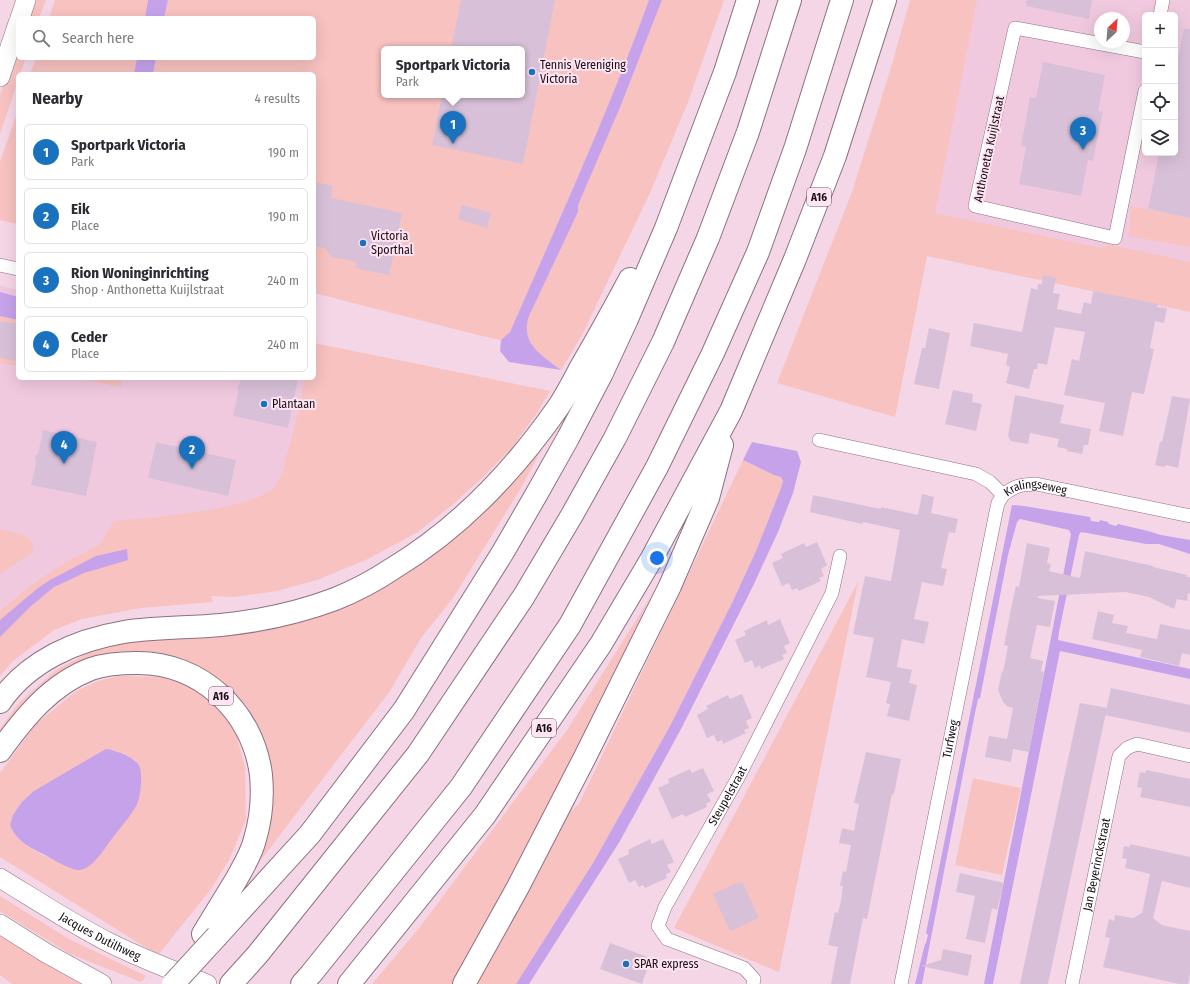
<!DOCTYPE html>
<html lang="en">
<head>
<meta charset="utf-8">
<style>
	:root { --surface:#fff; --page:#f2f2f3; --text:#2b2b33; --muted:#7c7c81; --line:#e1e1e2; --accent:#1a72bf }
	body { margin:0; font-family:"Fira Sans Condensed",sans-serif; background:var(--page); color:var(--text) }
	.controls { position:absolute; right:12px; top:12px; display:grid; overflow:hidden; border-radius:6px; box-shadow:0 4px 16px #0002 }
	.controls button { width:36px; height:36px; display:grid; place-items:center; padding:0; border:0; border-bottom:1px solid var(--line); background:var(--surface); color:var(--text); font:20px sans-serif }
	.compass { position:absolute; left:1094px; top:12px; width:36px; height:36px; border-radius:50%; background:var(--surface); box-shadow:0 4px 16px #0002; rotate:26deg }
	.you { position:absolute; left:657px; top:558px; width:14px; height:14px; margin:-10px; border:3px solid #fff; border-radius:50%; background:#1a73e8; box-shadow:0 0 0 6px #1a73e833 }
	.badge { display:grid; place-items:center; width:26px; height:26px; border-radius:50%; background:var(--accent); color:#fff; font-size:13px; font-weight:700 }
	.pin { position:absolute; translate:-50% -33px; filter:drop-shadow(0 1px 2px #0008) }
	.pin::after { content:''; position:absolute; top:21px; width:14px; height:12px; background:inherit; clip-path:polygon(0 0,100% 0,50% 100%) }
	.popup { position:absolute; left:381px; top:46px; width:144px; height:52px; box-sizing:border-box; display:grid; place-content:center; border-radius:6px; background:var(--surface); filter:drop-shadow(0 1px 3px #0005); font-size:13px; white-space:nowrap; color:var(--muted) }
	.popup b { font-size:15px; color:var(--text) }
	.popup::after { content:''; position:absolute; left:50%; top:100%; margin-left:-8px; border:8px solid transparent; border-top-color:var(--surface) }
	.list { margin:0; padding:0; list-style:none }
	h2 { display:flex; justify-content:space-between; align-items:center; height:52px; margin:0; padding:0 16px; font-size:17px }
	h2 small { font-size:13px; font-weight:400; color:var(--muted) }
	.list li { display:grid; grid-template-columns:26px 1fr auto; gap:12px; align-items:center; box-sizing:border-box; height:56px; margin:0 8px 8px; padding:0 8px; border:1px solid var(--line); border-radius:6px }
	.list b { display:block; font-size:15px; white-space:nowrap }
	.list p { margin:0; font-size:13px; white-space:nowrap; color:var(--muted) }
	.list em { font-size:13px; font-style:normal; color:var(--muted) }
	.icon { flex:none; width:22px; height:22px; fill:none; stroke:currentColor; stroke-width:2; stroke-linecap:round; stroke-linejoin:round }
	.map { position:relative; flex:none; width:1190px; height:984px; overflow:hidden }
	.search { position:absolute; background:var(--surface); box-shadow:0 4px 16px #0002; left:16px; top:16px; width:300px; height:44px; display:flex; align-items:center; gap:10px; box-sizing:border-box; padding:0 14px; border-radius:6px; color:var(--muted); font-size:15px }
	.panel { position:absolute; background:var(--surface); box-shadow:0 4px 16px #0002; left:16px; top:72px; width:300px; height:308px; border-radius:6px }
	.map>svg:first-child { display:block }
	.built { fill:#f0c9df; fill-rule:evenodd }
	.green { fill:#f7c2c0; fill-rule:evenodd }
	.water { fill:#c6a2eb }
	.building { fill:#d8c1d8 }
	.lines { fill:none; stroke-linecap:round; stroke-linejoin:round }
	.minor-casing { stroke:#8d7180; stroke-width:14 }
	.secondary-casing { stroke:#8d7180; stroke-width:20 }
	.motorway-casing { stroke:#8d7180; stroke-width:24 }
	.minor { stroke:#fff; stroke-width:13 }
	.secondary { stroke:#fff; stroke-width:19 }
	.motorway { stroke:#fff; stroke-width:22 }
	.motorway-bridge-casing { stroke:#8d7180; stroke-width:24; stroke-linecap:butt }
	.motorway-bridge { stroke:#fff; stroke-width:22 }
	.poi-dot { fill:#1a72bf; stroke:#ffe5f3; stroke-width:1.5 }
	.labels { text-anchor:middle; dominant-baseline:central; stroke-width:4; stroke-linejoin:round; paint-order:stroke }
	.shield { fill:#ffe5f3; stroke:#5e4f58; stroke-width:1 }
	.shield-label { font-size:11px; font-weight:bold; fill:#190f15 }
	.poi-label { font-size:12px; fill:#190f15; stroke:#ffe5f3; text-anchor:start }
	.street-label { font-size:12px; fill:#190f15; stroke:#ffe5f3 }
</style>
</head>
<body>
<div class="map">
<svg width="1190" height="984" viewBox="0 0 1190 984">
	<rect width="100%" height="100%" fill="#f5d6e7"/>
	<path class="built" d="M937 0H1190V278L879 204ZM1145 15H1175V153H1145ZM1100 18H1124V42H1100Z
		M0 286 18 290V378H314L414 433 104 572 0 657Z"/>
	<path class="green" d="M34 0H46L39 18H27Z
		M55 0H148L145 18H49Z
		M168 0H649C608 113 558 222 510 332L501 340 482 336 314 293V74H153L156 58H314V18H164ZM384 49H522V95H384Z
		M662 0H724L688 102 650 193 582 335 561 370C542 355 520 344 529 316L578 212 577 205 621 105Z
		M910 0H977L935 213 1100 248 1111 245 1190 262V312L927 256 895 417 777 383 852 192 890 71Z
		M18 44V58H26L20 74H18V81L0 134V95Z
		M36 58H137L134 74H30Z
		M18 110V224L0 220V162Z
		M1131 206 1190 218V247L1129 236Z
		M0 316 18 320V366L0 363Z
		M314 343 550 391 537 413 511 449 481 479 452 505 418 532 368 559 317 580 277 591 233 597 211 596 213 602 141 608 82 619 54 630 13 661 0 676V637L30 607 54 587 84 573 127 560 96 556 7 614 0 620V611L34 583 63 564 100 544 114 521C147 518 256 510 275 486 282 479 284 467 286 458 294 432 300 405 305 378H314Z
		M76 378H123L121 387Z
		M547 439 521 488 453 598 421 638 390 691 257 865 255 862 270 805V766L266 747 258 728 247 707 229 687 219 680 199 667 176 657 149 651H123L88 659 0 734V729L3 725 19 703 56 670 90 652 125 643 374 589Z
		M743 460 774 475 781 477 783 480 781 488 756 551 732 603 670 726 593 863 516 984H476L496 950 529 891 567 814 579 804Z
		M0 529 25 535 33 544V552L0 574Z
		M858 582 779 972 674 928Z
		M650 598 549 811 453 984H372L420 927 567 730Z
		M119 676 161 677 190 686 209 700 234 727 245 767 246 820 229 860 211 889 158 955 0 857V773L36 724 75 692 98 681ZM114 750 135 760 140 766 78 870C62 864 25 849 16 836 13 833 11 829 10 825Z
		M973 778 1021 788 1002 875 955 865Z
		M0 896 69 939 146 976 141 982 70 954 0 911Z
		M0 933 61 973 81 984H12L0 975Z"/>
	<path class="water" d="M148 0H168L164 18H145Z
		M649 0H662L621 105 578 205V212L529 316C520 344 542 355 561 370L509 362 500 351 501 340 510 332C558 222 608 113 649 0Z
		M137 58H156L153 74H134Z
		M0 292 18 297V320L0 316Z
		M752 442 797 451 801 462 793 493 778 532 753 586 681 729 620 841 529 984H516L593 863 670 726 732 603 756 551 781 488 783 481 781 477 774 475 743 460Z
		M1012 505 1024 506 1090 517 1091 521 1099 522 1100 520 1108 522 1109 524 1116 526 1118 524 1148 531 1161 535 1190 540V554L1159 544H1146L1087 533 1081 532 1079 535 1059 632 1058 640 1190 669V679L1060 651 993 984H984L1071 534 1069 530 1020 519 1017 522 1008 555 980 698 978 699 975 713 922 984H915L925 944 926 943 928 935 926 933Z
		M127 549 128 560 84 573 54 587 30 607 0 637V620L38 588 50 580 96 556Z
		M106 749C115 750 134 757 139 765 143 773 141 795 137 804 134 812 120 828 114 836 105 847 95 867 80 870 71 871 51 858 43 854 29 847 16 841 10 825L13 815 22 802 34 791 97 754Z"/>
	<path class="building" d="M461 0H555L523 164 432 145 442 95H522V49H451Z
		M1026 0H1092L1089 19 1026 6Z
		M1184 29H1190V218L1148 209 1159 153H1175V72Z
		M1043 62 1105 75 1098 111 1103 112 1093 161 1088 160 1081 196 1019 184 1026 147 1021 146 1030 97 1036 98Z
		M314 182 333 186 331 198 402 213 389 275 355 268 357 262 331 257 325 248 314 246Z
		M462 205 491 213 487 228 458 219Z
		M1043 275 1056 278 1053 293 1060 294 1057 309 1081 314 1084 302 1091 304 1093 291 1158 304 1157 307 1167 308 1164 323 1155 321 1150 348 1154 349 1144 394 1132 392 1123 436 1099 431 1105 403 1064 395 1072 359 1079 361 1085 332 1055 327 1047 365 1038 363 1037 369H1034L1029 389 1006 383 1010 367 1006 365 1008 354 970 346 974 323 1022 332 1031 288 1037 290 1038 284H1042Z
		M0 321 18 324V361L0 358Z
		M929 328 950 333 939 389 914 384 922 348H925Z
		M241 378H298L288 428 233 416 238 393 237 388 239 385Z
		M953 390 973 394 972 402 982 404 976 431 945 424Z
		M1015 395 1064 405 1060 423 1091 429 1088 445H1084L1082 454 1067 451V449L1057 447 1059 439 1030 433 1028 444 1011 441 1008 436Z
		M1172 396 1190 399 1178 468 1166 465 1164 467 1155 465 1160 442H1162Z
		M43 430 97 442 86 496 31 485 36 464 35 456 38 454Z
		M156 442 236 460 228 496 148 478Z
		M922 494 934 497 931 513 958 519 955 533 949 532 941 568 947 569 943 586 922 582 914 619 929 622 924 644 902 639 897 667 912 670 909 683 917 685 909 721 887 716 890 704 886 703 891 682 866 677 874 638 853 634 865 576 891 581 900 530 863 522 862 524 810 512 813 495 881 509V507L918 515Z
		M817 542 827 565 821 569 824 576 819 578 821 581 799 591 797 588 792 590 789 583 782 586 772 563 783 558 781 554 804 543 806 547Z
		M1027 543 1050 548 1047 563 1051 564 1049 571 1080 578 1085 551 1153 566V567L1187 575V577H1190V594L1188 593 1187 601 1177 599 1174 609 1149 597 1126 592 1038 596V598L1055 601 1050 627 1037 625 1030 658 1043 661 1041 671 1044 672 1029 752 1013 749 1011 762 985 757 989 736 1007 739 1013 708 1007 706 1003 702 998 690 1002 671 1003 672 1008 646 1004 645 1012 604 1016 586 1019 587Z
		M1098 611 1114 615 1112 623 1128 626 1126 633 1157 639 1160 624 1190 630V655L1182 653 1179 666 1140 657 1142 650 1092 639Z
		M780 619 790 643 784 646 787 653 782 655 784 659 761 669 760 665 755 668 752 660 745 663 735 640 746 635 744 631 767 620 768 625Z
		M1111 688 1190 705V733L1105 715Z
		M742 694 752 718 746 721 749 728 744 730 746 733 723 744 722 740 717 742 714 735 707 738 697 715 708 709 706 706 728 695 730 699Z
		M1080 703 1107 708 1048 984H1020Z
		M866 752 901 759 894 794H892L867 919 863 918 850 984H831L838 947 828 945 835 912 838 913 841 900 843 886H840L843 871 846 872 851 845 839 843 842 828 854 831 859 804 854 803Z
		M703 768 714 791 707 794 711 801 706 804 707 807 685 817 683 814 672 819 658 788 669 783 668 779 690 769 692 773Z
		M1146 770 1190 779V807L1140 797 1142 788 1137 787 1140 772 1145 773Z
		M650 839 652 844 663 839 674 862 667 865 671 872 666 874 667 878 645 888 643 885 639 887 635 880 629 883 618 859 629 854 628 850Z
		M1130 844 1190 857V888L1162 881 1153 918 1162 925 1190 931V973L1188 984H1179L1103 967 1110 938 1105 937 1109 919 1114 921 1115 915 1133 918 1142 913 1150 874 1125 868 1127 859 1122 858 1124 846 1130 847Z
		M960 873 1004 883 997 910 992 908 985 943 966 939 975 896 956 892Z
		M742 881 759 918 730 931 713 894Z
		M610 943 651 958 642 984 600 969Z
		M943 949 972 955 968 976 921 966 941 960Z"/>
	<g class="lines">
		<defs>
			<g id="minor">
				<path d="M1160 15 1163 0"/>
				<path d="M1145 52 1015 28 975 206 1115 238 1145 91"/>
				<path d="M0 265 18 269"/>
				<path id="s1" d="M819 440 976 474 990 482 1003 495C1016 485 1020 485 1036 484L1190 516"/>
				<path id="s2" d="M753 984 754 979 744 968 667 939 658 926 665 907 739 776 832 593 840 556"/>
				<path id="s3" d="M901 984 996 512 998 503 1003 495"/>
				<path id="s4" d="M1072 984 1119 756 1127 748 1137 744 1190 756"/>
			</g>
			<g id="secondary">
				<path d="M20 18 26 0"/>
				<path d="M0 77 18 23"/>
				<path id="s5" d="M0 878C36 900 71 923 108 942 140 958 174 971 207 984"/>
				<path d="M0 924 46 953 102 984"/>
			</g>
			<path id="motorway" d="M0 702C28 661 76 640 124 632 156 627 189 628 221 625 260 621 298 613 335 599 355 591 374 581 392 569 460 528 514 471 559 406 567 394 574 380 581 367 598 338 614 309 630 279
				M0 751C24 718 51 684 91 669 105 664 120 663 136 663 200 662 253 711 261 775 263 796 261 819 255 839 252 853 243 867 236 880 225 898 214 916 203 934
				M217 936 310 834 404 710 503 552 536 495 568 438 601 375 627 319 666 228 725 72 748 0
				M231 984 258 954 418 754 524 596 572 515 615 438 663 342 708 238 748 132 790 0
				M302 984 311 974 461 787 570 625 657 467 713 353 758 252 795 149 842 0
				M349 984 485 815 601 644 652 558 731 411 795 259 835 156 885 0
				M464 984 518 887 585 757 670 586 708 498 722 445"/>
		</defs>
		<use href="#minor" class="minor-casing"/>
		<use href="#secondary" class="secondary-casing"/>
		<use href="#motorway" class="motorway-casing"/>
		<use href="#minor" class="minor"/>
		<use href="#secondary" class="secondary"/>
		<use href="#motorway" class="motorway"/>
		<defs>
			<path id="motorway-bridge" d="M173 984 217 936"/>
		</defs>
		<use href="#motorway-bridge" class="motorway-bridge-casing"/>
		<use href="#motorway-bridge" class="motorway-bridge"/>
	</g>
	<g class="poi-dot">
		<circle cx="532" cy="72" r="4"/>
		<circle cx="363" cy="243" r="4"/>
		<circle cx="264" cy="404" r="4"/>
		<circle cx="626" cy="964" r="4"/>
	</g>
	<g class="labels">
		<g class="shield">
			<rect x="807" y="188" width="24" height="18" rx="3"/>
			<rect x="209" y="687" width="24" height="18" rx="3"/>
			<rect x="532" y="719" width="24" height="18" rx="3"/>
		</g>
		<g class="shield-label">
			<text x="819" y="197">A16</text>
			<text x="221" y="696">A16</text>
			<text x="544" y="728">A16</text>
		</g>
		<g class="poi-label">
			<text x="540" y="65">Tennis Vereniging<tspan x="540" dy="14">Victoria</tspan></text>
			<text x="371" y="236">Victoria<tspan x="371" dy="14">Sporthal</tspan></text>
			<text x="272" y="404">Plantaan</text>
			<text x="634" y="964">SPAR express</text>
		</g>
		<g class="street-label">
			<text transform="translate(989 149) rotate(-78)">Anthonetta Kuijlstraat</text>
			<text stroke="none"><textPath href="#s1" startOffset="230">Kralingseweg</textPath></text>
			<text stroke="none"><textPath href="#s3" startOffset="250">Turfweg</textPath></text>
			<text stroke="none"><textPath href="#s2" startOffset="266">Steupelstraat</textPath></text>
			<text stroke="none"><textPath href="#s4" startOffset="122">Jan Beyerinckstraat</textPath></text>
			<text stroke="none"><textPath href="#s5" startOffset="116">Jacques Dutilhweg</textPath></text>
		</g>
	</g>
</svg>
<div class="controls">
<button>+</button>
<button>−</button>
<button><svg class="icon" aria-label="locate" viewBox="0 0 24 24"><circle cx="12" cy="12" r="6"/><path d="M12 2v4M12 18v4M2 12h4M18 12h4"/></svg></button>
<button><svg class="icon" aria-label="layers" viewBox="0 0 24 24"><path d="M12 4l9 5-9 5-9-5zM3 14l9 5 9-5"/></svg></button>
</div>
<svg class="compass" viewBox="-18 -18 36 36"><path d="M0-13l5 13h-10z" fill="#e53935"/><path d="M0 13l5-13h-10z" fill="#7c7c81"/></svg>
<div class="you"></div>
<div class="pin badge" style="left:453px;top:144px">1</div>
<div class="popup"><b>Sportpark Victoria</b>Park</div>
<div class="pin badge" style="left:192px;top:469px">2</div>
<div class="pin badge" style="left:1083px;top:150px">3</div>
<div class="pin badge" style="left:64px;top:464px">4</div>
<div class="search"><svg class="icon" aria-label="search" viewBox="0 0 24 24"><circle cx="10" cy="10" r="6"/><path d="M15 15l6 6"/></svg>Search here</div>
<section class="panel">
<h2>Nearby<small>4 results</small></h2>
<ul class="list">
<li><span class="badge">1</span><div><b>Sportpark Victoria</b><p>Park</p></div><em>190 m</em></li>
<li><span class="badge">2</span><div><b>Eik</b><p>Place</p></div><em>190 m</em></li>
<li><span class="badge">3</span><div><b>Rion Woninginrichting</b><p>Shop · Anthonetta Kuijlstraat</p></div><em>240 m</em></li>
<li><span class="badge">4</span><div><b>Ceder</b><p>Place</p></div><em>240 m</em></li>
</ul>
</section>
</div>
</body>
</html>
